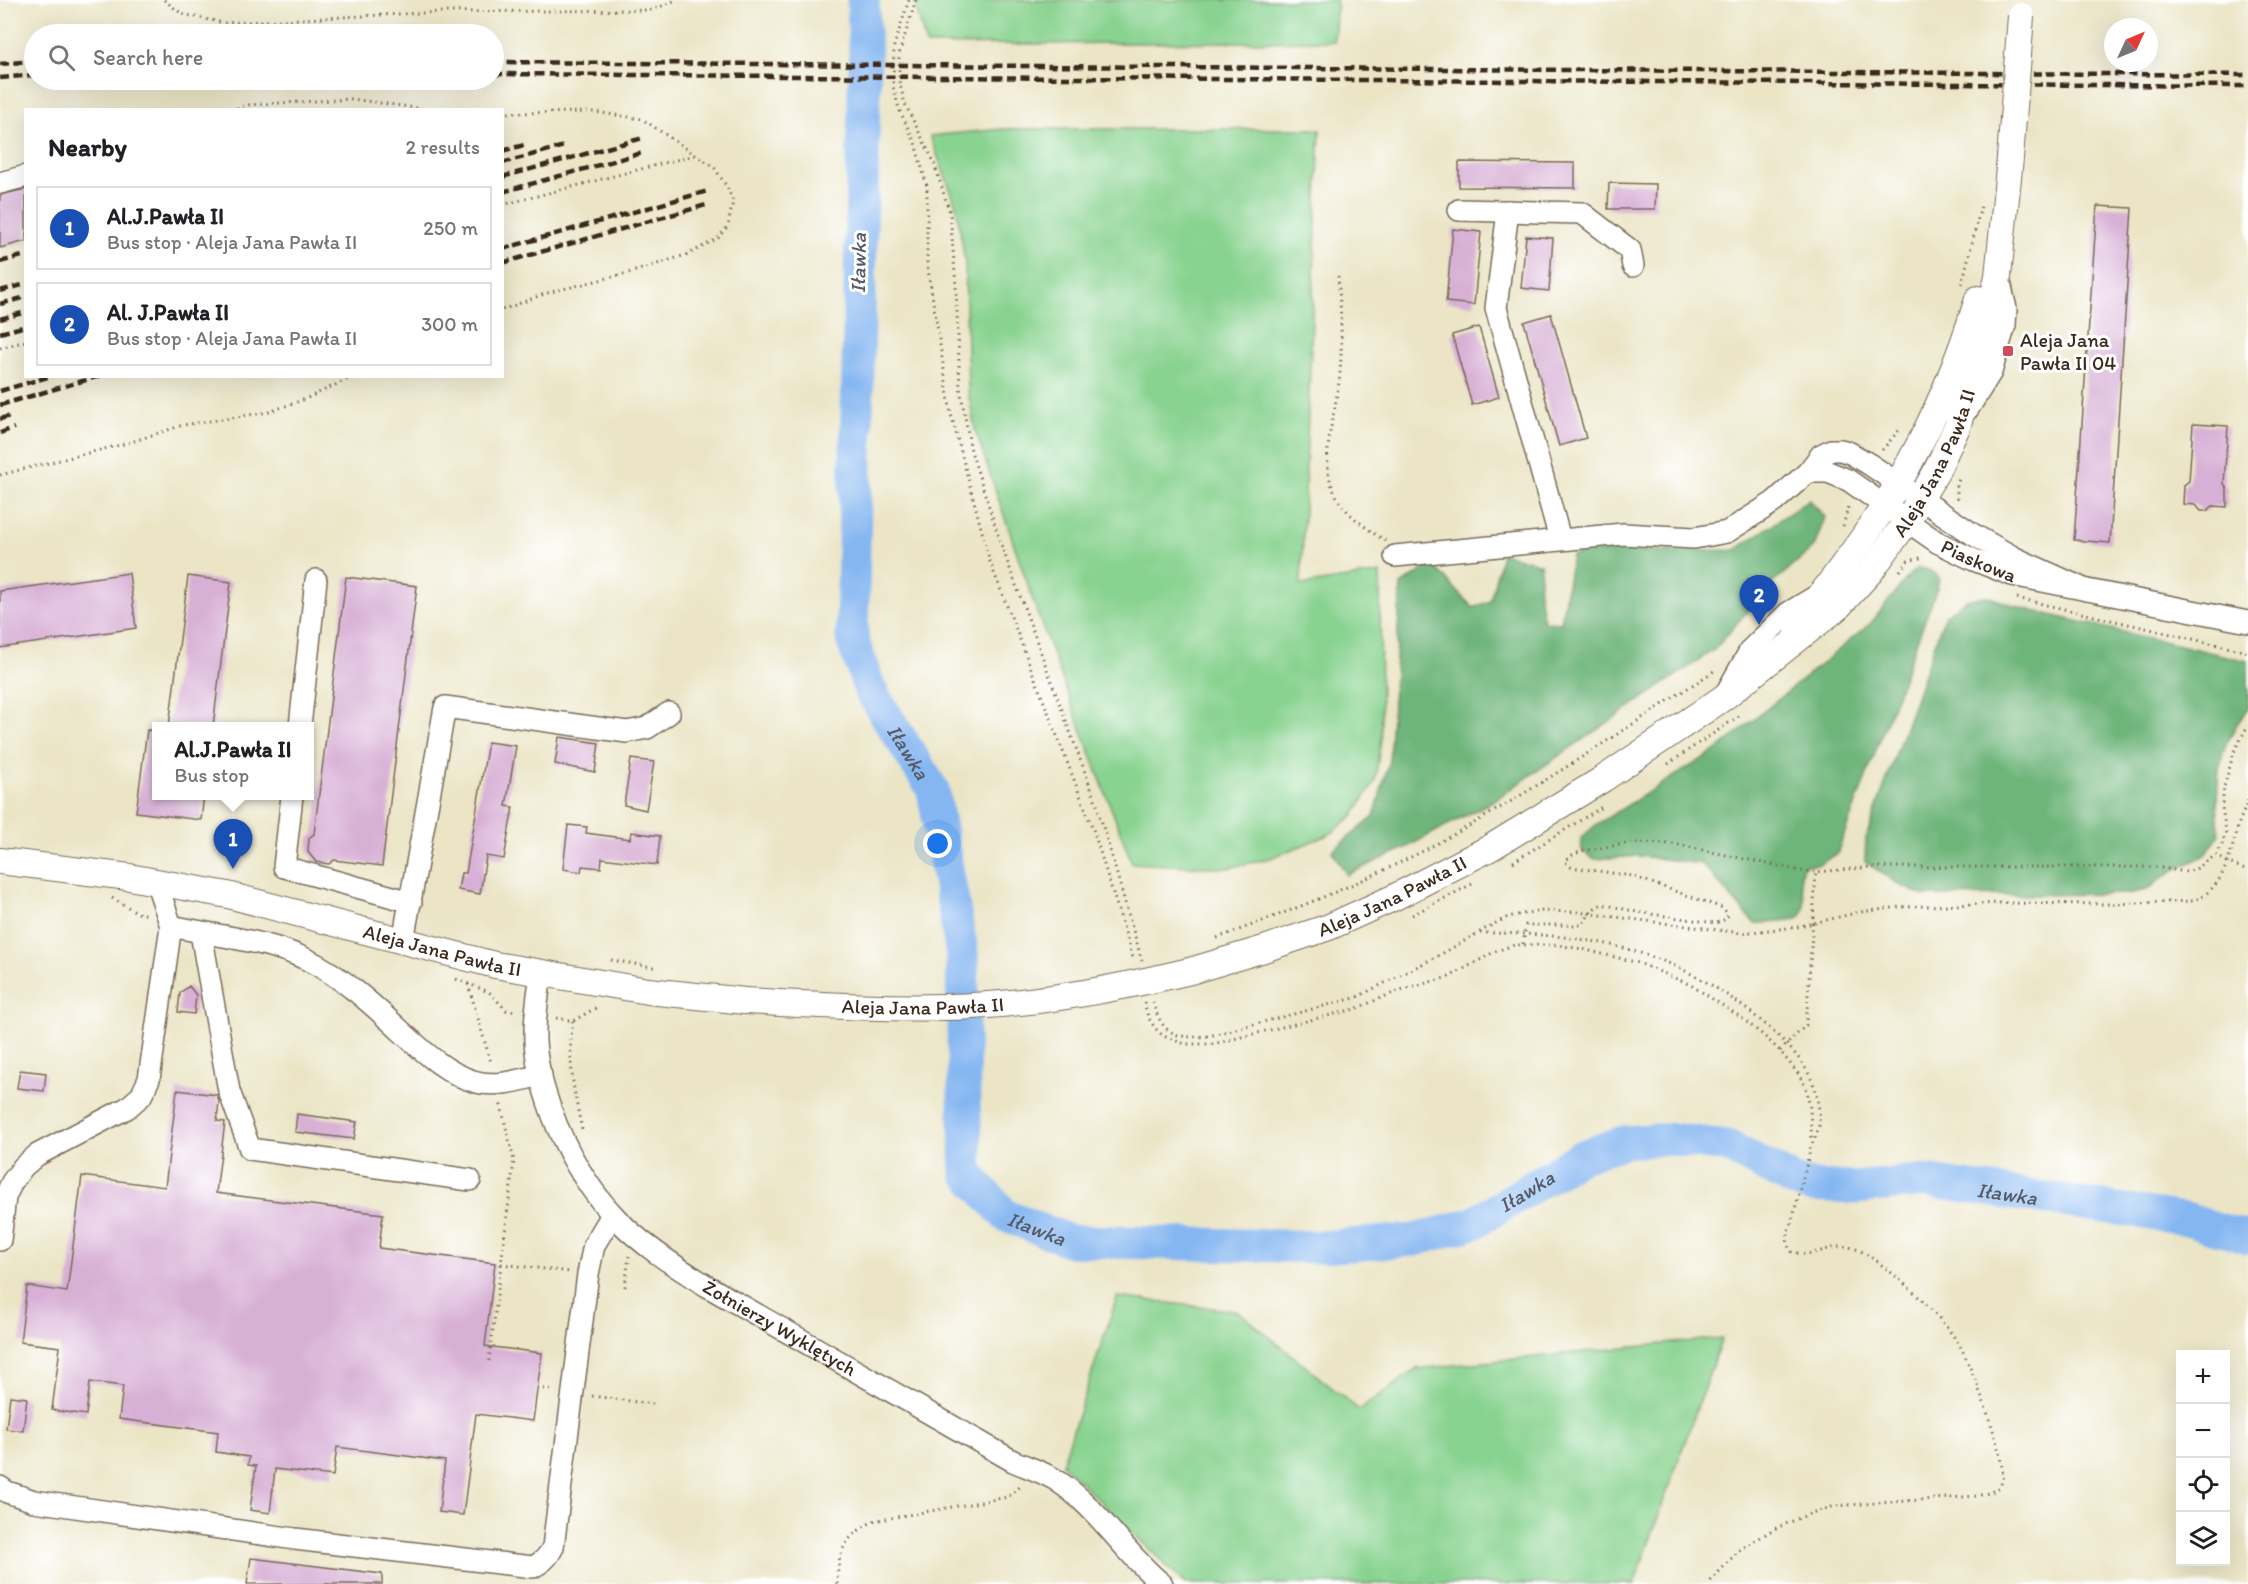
<!DOCTYPE html>
<html lang="en">
<head>
<meta charset="utf-8">
<style>
	:root { --surface:#fff; --page:#f2f2f2; --text:#202124; --muted:#757577; --line:#e0e0e0; --accent:#1a73e8 }
	body { margin:0; font-family:Itim,sans-serif; background:var(--page); color:var(--text) }
	.controls { position:absolute; right:18px; bottom:18px; display:grid; overflow:hidden; border-radius:0px; box-shadow:0 6px 24px #0002 }
	.controls button { width:54px; height:54px; display:grid; place-items:center; padding:0; border:0; border-bottom:2px solid var(--line); background:var(--surface); color:var(--text); font:30px sans-serif }
	.compass { position:absolute; left:2104px; top:18px; width:54px; height:54px; border-radius:50%; background:var(--surface); box-shadow:0 6px 24px #0002; rotate:46deg }
	.you { position:absolute; left:938px; top:844px; width:21px; height:21px; margin:-15px; border:4px solid #fff; border-radius:50%; background:#1a73e8; box-shadow:0 0 0 9px #1a73e833 }
	.badge { display:grid; place-items:center; width:39px; height:39px; border-radius:50%; background:var(--accent); color:#fff; font-size:20px; font-weight:700 }
	.pin { position:absolute; translate:-50% -50px; filter:drop-shadow(0 2px 3px #0008) }
	.pin::after { content:''; position:absolute; top:32px; width:21px; height:18px; background:inherit; clip-path:polygon(0 0,100% 0,50% 100%) }
	.popup { position:absolute; left:152px; top:722px; width:162px; height:78px; box-sizing:border-box; display:grid; place-content:center; border-radius:0px; background:var(--surface); filter:drop-shadow(0 2px 4px #0005); font-size:20px; white-space:nowrap; color:var(--muted) }
	.popup b { font-size:22px; color:var(--text) }
	.popup::after { content:''; position:absolute; left:50%; top:100%; margin-left:-12px; border:12px solid transparent; border-top-color:var(--surface) }
	.list { margin:0; padding:0; list-style:none }
	h2 { display:flex; justify-content:space-between; align-items:center; height:78px; margin:0; padding:0 24px; font-size:26px }
	h2 small { font-size:20px; font-weight:400; color:var(--muted) }
	.list li { display:grid; grid-template-columns:39px 1fr auto; gap:18px; align-items:center; box-sizing:border-box; height:84px; margin:0 12px 12px; padding:0 12px; border:2px solid var(--line); border-radius:0px }
	.list b { display:block; font-size:22px; white-space:nowrap }
	.list p { margin:0; font-size:20px; white-space:nowrap; color:var(--muted) }
	.list em { font-size:20px; font-style:normal; color:var(--muted) }
	.icon { flex:none; width:33px; height:33px; fill:none; stroke:currentColor; stroke-width:2; stroke-linecap:round; stroke-linejoin:round }
	.map { position:relative; flex:none; width:2248px; height:1584px; overflow:hidden }
	.search { position:absolute; background:var(--surface); box-shadow:0 6px 24px #0002; left:24px; top:24px; width:480px; height:66px; display:flex; align-items:center; gap:15px; box-sizing:border-box; padding:0 21px; border-radius:33px; color:var(--muted); font-size:22px }
	.panel { position:absolute; background:var(--surface); box-shadow:0 6px 24px #0002; left:24px; top:108px; width:480px; height:270px; border-radius:0px }
	.map>svg:first-child { display:block }
	.green { fill:#89d390; stroke:#627e57; stroke-width:1.5 }
	.forest { fill:#6eb57a; stroke:#54704c; stroke-width:1.5 }
	.lines { fill:none; stroke-linecap:round; stroke-linejoin:round }
	.river { stroke:#84b6f1; stroke-width:33 }
	.building { fill:#d8b0d6 }
	.minor-casing { stroke:#796b59; stroke-width:24 }
	.major-casing { stroke:#796b59; stroke-width:28 }
	.path { stroke:#796b59; stroke-width:3; stroke-dasharray:1.5 4.5; stroke-linecap:butt }
	.minor { stroke:#fff; stroke-width:21 }
	.major { stroke:#fff; stroke-width:26 }
	.rail { stroke:#3b2a1e; stroke-width:4.5; stroke-dasharray:9 4.5; stroke-linecap:butt }
	.major-bridge-casing { stroke:#796b59; stroke-width:28; stroke-linecap:butt }
	.major-bridge { stroke:#fff; stroke-width:26 }
	.poi-dot { fill:#d1495b; stroke:#fff; stroke-width:2 }
	.labels { text-anchor:middle; dominant-baseline:central; stroke-width:6; stroke-linejoin:round; paint-order:stroke }
	.poi-label { font-size:20px; fill:#3b2a1e; stroke:#fff; text-anchor:start }
	.street-label { font-size:20px; fill:#3b2a1e; stroke:#fff }
	.water-label { font-size:21px; font-style:italic; fill:#555b68; stroke:#fff }
</style>
</head>
<body>
<div class="map">
<svg width="2248" height="1584" viewBox="0 0 2248 1584">
	<rect width="100%" height="100%" fill="#fff"/>
	<filter id="ink" filterUnits="userSpaceOnUse"><feTurbulence type="fractalNoise" baseFrequency=".0167" numOctaves="2"/><feDisplacementMap in="SourceGraphic" scale="12" xChannelSelector="R" yChannelSelector="G"/><feConvolveMatrix kernelMatrix="1 2 1 2 8 2 1 2 1" color-interpolation-filters="sRGB"/></filter>
	<filter id="wash" filterUnits="userSpaceOnUse"><feTurbulence type="fractalNoise" baseFrequency=".008" numOctaves="4" result="noise"/><feDisplacementMap in="SourceGraphic" scale="24" xChannelSelector="R" yChannelSelector="G"/><feGaussianBlur stdDeviation="1.35" result="paint"/><feColorMatrix in="noise" values="0 0 0 0 0 0 0 0 0 0 0 0 0 0 0 0 0 1.4 0 .05"/><feComposite in="paint" operator="in"/></filter>
	<g filter="url(#wash)">
		<rect width="100%" height="100%" fill="#ebe5c6"/>
		<path class="green" d="M914 0H1337L1334 41 926 45Z
			M1003 129H1320L1301 585 1380 573 1381 739 1375 781 1353 816 1330 834 1271 858 1227 868 1132 863 1039 618 975 430 968 391 965 262 956 205 930 136Z
			M1117 1297 1238 1311 1359 1410 1416 1369 1722 1338 1634 1584H1185L1062 1464Z"/>
		<path class="forest" d="M1809 500 1825 517 1814 547 1767 588 1715 649 1496 799 1407 847 1347 875 1332 851 1374 817 1389 761 1401 585 1432 564 1473 608 1490 601 1502 553 1541 564 1539 594 1544 622 1561 623 1572 555 1595 551 1735 550Z
			M1918 568C1927 569 1933 570 1939 578L1937 588 1837 854 1819 864 1804 865C1793 885 1815 905 1797 919L1755 924 1702 864 1639 856 1595 859 1582 851 1581 838 1597 824 1717 750 1871 623 1910 574Z
			M1986 596 2025 609 2248 661V709L2237 724 2225 747 2219 768 2217 799 2219 835 2206 855 2174 870 2146 890 2128 894 1924 896 1896 883 1865 861 1866 838 1945 615 1966 600Z"/>
		<g class="lines">
			<path class="river" id="s1" d="M863 0 865 53 852 638 870 690 933 790 962 953 964 1097 967 1173 1006 1216 1070 1241 1322 1247 1415 1240 1474 1223 1582 1156 1624 1142 1672 1139 1727 1146 1795 1181 1810 1186 1855 1188 1924 1181 2186 1219 2248 1238"/>
		</g>
		<g id="blocks">
			<path class="building" d="M1459 162 1575 163V188L1459 187Z
				M1609 183 1656 184 1655 209H1608Z
				M26 189V241L0 248V195Z
				M2097 206 2132 208 2110 543 2074 540Z
				M1453 229 1481 232 1474 305 1446 302Z
				M1526 236 1553 238 1549 291 1521 288Z
				M1551 314 1586 438 1559 446 1524 322Z
				M1479 327 1499 397 1472 405 1452 335Z
				M2193 424 2228 426 2224 484 2227 488V507L2213 506 2207 511H2201L2196 505 2183 504 2184 485 2189 481Z
				M129 573 136 628 0 648V591Z
				M188 576 231 582 213 726H169Z
				M346 577 417 586 382 866 334 860 329 864 316 862 308 852 309 838 314 834Z
				M147 730 156 731V795H204L201 820 136 812Z
				M559 737 599 743 595 772 555 764Z
				M488 742 516 746 506 806 513 807 504 859 486 856 480 894 458 890 461 873H466Z
				M631 759 654 762 646 810 624 805Z
				M568 825 587 827 586 833 630 839 631 832 660 836 657 865 602 858 601 868 582 866 581 872 563 869Z
				M189 986 196 995 194 1014 178 1012 180 993Z
				M20 1070 46 1073 44 1091 17 1088Z
				M177 1090 217 1095 219 1101 217 1121 225 1122 216 1193 383 1214 379 1248 495 1263 485 1346 542 1353 533 1421 476 1414 463 1515 439 1512 445 1461 337 1447 333 1476 275 1469 270 1513 250 1510 256 1466 248 1465 249 1457 216 1452 218 1432 119 1419 123 1386 90 1382 86 1415 52 1410 60 1347 20 1342 27 1286 67 1292 82 1176 165 1187Z
				M297 1114 357 1122 354 1139 295 1132Z
				M10 1396 27 1398 23 1431 6 1429Z
				M251 1558 382 1574V1584H247Z"/>
		</g>
	</g>
	<g filter="url(#ink)">
		<use href="#blocks" fill-opacity="0" stroke="#796b59" stroke-width="1.5"/>
		<g class="lines">
			<defs>
				<g id="minor">
					<path d="M0 183 26 176"/>
					<path d="M1459 210 1582 213 1630 250 1633 266"/>
					<path d="M1508 211 1496 308 1560 539"/>
					<path d="M1968 409 1991 372 2005 325 2006 309 1999 278"/>
					<path id="s2" d="M1808 472H1828L1848 480 1937 542 1974 560 2012 575 2248 622"/>
					<path d="M1395 556 1623 534 1694 538 1727 532 1774 502 1808 472 1821 455 1831 450H1841L1850 453 1869 464 1974 535 2015 558 2086 590"/>
					<path d="M1725 695 1751 649 1788 613 1818 595"/>
					<path d="M300 726 316 580"/>
					<path d="M292 796 284 867 411 902"/>
					<path d="M171 926C216 936 267 940 308 960 344 978 373 1005 402 1032 423 1051 446 1073 473 1081 495 1088 520 1080 541 1075"/>
					<path d="M201 933 229 1091 250 1149 470 1180"/>
					<path d="M403 941 445 707 627 732 647 728 669 713"/>
					<path id="s3" d="M541 973C538 996 534 1019 535 1042 537 1070 546 1099 557 1126 592 1207 633 1241 707 1286L1013 1461C1027 1467 1043 1472 1056 1480 1098 1507 1124 1553 1162 1584"/>
					<path d="M0 1240 5 1197 12 1182 23 1167 37 1155 127 1108 141 1096 149 1079 171 926 156 881"/>
					<path d="M0 1487 7 1492 34 1501 295 1539 533 1567C543 1562 548 1557 553 1547L588 1274 594 1245 612 1215"/>
				</g>
				<g id="major">
					<path d="M1797 627C1837 573 1880 520 1911 460 1939 409 1961 354 1978 299"/>
					<path id="s4" d="M0 861 129 877 228 895 495 965 648 991 745 1001"/>
					<path id="s5" d="M1190 971 1264 949 1329 927 1393 898 1490 848 1603 779 1723 698 1838 607 1870 572 1907 521 1935 474 1957 427 1983 343 1998 276 2010 158"/>
				</g>
			</defs>
			<use href="#minor" class="minor-casing"/>
			<use href="#major" class="major-casing"/>
			<path class="path" d="M164 0 182 14 224 23 441 12 653 10 676 0
				M909 0 894 46 893 86 899 109 915 143 927 186V263L951 414 990 562 1093 829 1134 961
				M916 0 899 54V81L905 104 933 160 950 213 956 286 960 388 971 451 1003 550 1096 802 1142 961
				M231 110 247 105 351 99 432 110
				M502 113 595 112 642 119 714 167 727 187 733 201 728 226 718 238 689 254 632 272 547 293 502 310
				M502 205 695 155
				M1338 276C1341 310 1343 347 1339 382 1332 435 1309 482 1359 522 1368 529 1376 536 1386 540
				M1962 284 1981 206
				M0 348 26 341
				M1882 450 1901 428
				M0 475 128 443 183 425 269 412 305 399 355 376
				M1957 499V485L1959 479
				M1843 526 1849 503
				M1900 571 1908 561 1924 557
				M2017 598 2248 652
				M1668 764 1739 716
				M2216 855 2228 863 2248 870
				M1513 862 1602 807
				M112 898 140 914H146
				M1412 915 1476 882
				M1480 933C1593 933 1678 949 1766 1025 1789 1045 1812 1068 1817 1098 1819 1106 1820 1117 1819 1125 1818 1134 1812 1142 1810 1151 1803 1179 1796 1207 1788 1234L1787 1244 1792 1252C1796 1253 1801 1254 1805 1254 1824 1253 1839 1241 1858 1250 1880 1259 1929 1305 1944 1324 1950 1331 1955 1338 1960 1346 1971 1365 2011 1467 2001 1484 1997 1492 1984 1494 1977 1496L1835 1506 1811 1513 1774 1529 1738 1551 1708 1584
				M1217 938C1286 913 1357 885 1423 851 1524 798 1618 733 1714 671
				M1523 944 1526 925H1582L1593 909 1602 904 1637 912 1708 922 1717 923 1726 919 1728 915 1723 908 1632 876 1571 867 1565 862 1570 856 1582 851 1631 843 1674 844 1801 871 1816 872 1874 867H2155L2187 872 2196 869 2216 855 2222 844 2226 832 2222 807 2224 787 2234 752 2248 725
				M611 960 658 968
				M456 979 489 992 506 1010 517 1012
				M468 984 491 1063
				M1144 1002 1148 1017 1155 1028 1163 1036 1185 1044H1213L1355 1009 1400 990 1449 977 1496 951 1514 945H1557L1582 949 1639 963 1691 985 1739 1016 1763 1035 1780 1051 1800 1076 1807 1091 1810 1109 1812 1142
				M1153 1002C1162 1035 1176 1039 1209 1036L1355 998 1438 956 1494 924 1508 917 1537 911 1576 912 1742 933 1797 927 1860 912 1901 907 1998 903 2112 904 2193 901C2224 889 2230 855 2238 827 2240 817 2246 809 2248 800
				M556 1018 573 1021 599 1006
				M573 1021C567 1057 574 1094 582 1129
				M1780 1051 1806 1025 1816 872
				M501 1264 571 1272
				M625 1287 629 1256
				M489 1361 514 1161 500 1102
				M537 1388 553 1390
				M592 1396 653 1404
				M837 1584C838 1550 844 1537 874 1521L1008 1497 1021 1486"/>
			<use href="#minor" class="minor"/>
			<use href="#major" class="major"/>
			<path class="rail" d="M494 62 2248 75
				M0 64 34 61
				M494 74 2248 86
				M0 78 34 75
				M502 151 528 144
				M502 163 564 146
				M502 177 643 138
				M502 192 642 153
				M502 249 708 191
				M0 262 26 255
				M502 263 706 205
				M0 291 26 284
				M0 304 26 297
				M0 319 26 312
				M0 333 26 326
				M0 391 51 376
				M0 405 100 376
				M0 419 10 416
				M0 433 14 428"/>
			<defs>
				<g id="major-bridge">
					<path d="M2010 158 2021 16"/>
					<path id="s6" d="M745 1001C821 1005 897 1010 973 1006 1047 1002 1118 988 1190 971"/>
				</g>
			</defs>
			<use href="#major-bridge" class="major-bridge-casing"/>
			<use href="#major-bridge" class="major-bridge"/>
		</g>
	</g>
	<rect class="poi-dot" x="2002" y="345" width="12" height="12" rx="3"/>
	<g class="labels">
		<g class="poi-label">
			<text x="2020" y="340">Aleja Jana<tspan x="2020" dy="23">Pawła II 04</tspan></text>
		</g>
		<g class="street-label">
			<text stroke="none"><textPath href="#s5" startOffset="924">Aleja Jana Pawła II</textPath></text>
			<text stroke="none"><textPath href="#s2" startOffset="196">Piaskowa</textPath></text>
			<text stroke="none"><textPath href="#s5" startOffset="216">Aleja Jana Pawła II</textPath></text>
			<text stroke="none"><textPath href="#s4" startOffset="452">Aleja Jana Pawła II</textPath></text>
			<text stroke="none"><textPath href="#s6" startOffset="178">Aleja Jana Pawła II</textPath></text>
			<text stroke="none"><textPath href="#s3" startOffset="464">Żołnierzy Wyklętych</textPath></text>
		</g>
		<g class="water-label">
			<text transform="translate(858 263) rotate(-89)">Iławka</text>
			<text stroke="none"><textPath href="#s1" startOffset="766">Iławka</textPath></text>
			<text stroke="none"><textPath href="#s1" startOffset="1792">Iławka</textPath></text>
			<text stroke="none"><textPath href="#s1" startOffset="2296">Iławka</textPath></text>
			<text stroke="none"><textPath href="#s1" startOffset="1288">Iławka</textPath></text>
		</g>
	</g>
</svg>
<div class="controls">
<button>+</button>
<button>−</button>
<button><svg class="icon" aria-label="locate" viewBox="0 0 24 24"><circle cx="12" cy="12" r="6"/><path d="M12 2v4M12 18v4M2 12h4M18 12h4"/></svg></button>
<button><svg class="icon" aria-label="layers" viewBox="0 0 24 24"><path d="M12 4l9 5-9 5-9-5zM3 14l9 5 9-5"/></svg></button>
</div>
<svg class="compass" viewBox="-18 -18 36 36"><path d="M0-13l5 13h-10z" fill="#e53935"/><path d="M0 13l5-13h-10z" fill="#757577"/></svg>
<div class="you"></div>
<div class="pin badge" style="left:233px;top:869px;background:#1a4fb4">1</div>
<div class="popup"><b>Al.J.Pawła II</b>Bus stop</div>
<div class="pin badge" style="left:1759px;top:625px;background:#1a4fb4">2</div>
<div class="search"><svg class="icon" aria-label="search" viewBox="0 0 24 24"><circle cx="10" cy="10" r="6"/><path d="M15 15l6 6"/></svg>Search here</div>
<section class="panel">
<h2>Nearby<small>2 results</small></h2>
<ul class="list">
<li><span class="badge" style="background:#1a4fb4">1</span><div><b>Al.J.Pawła II</b><p>Bus stop · Aleja Jana Pawła II</p></div><em>250 m</em></li>
<li><span class="badge" style="background:#1a4fb4">2</span><div><b>Al. J.Pawła II</b><p>Bus stop · Aleja Jana Pawła II</p></div><em>300 m</em></li>
</ul>
</section>
</div>
</body>
</html>
